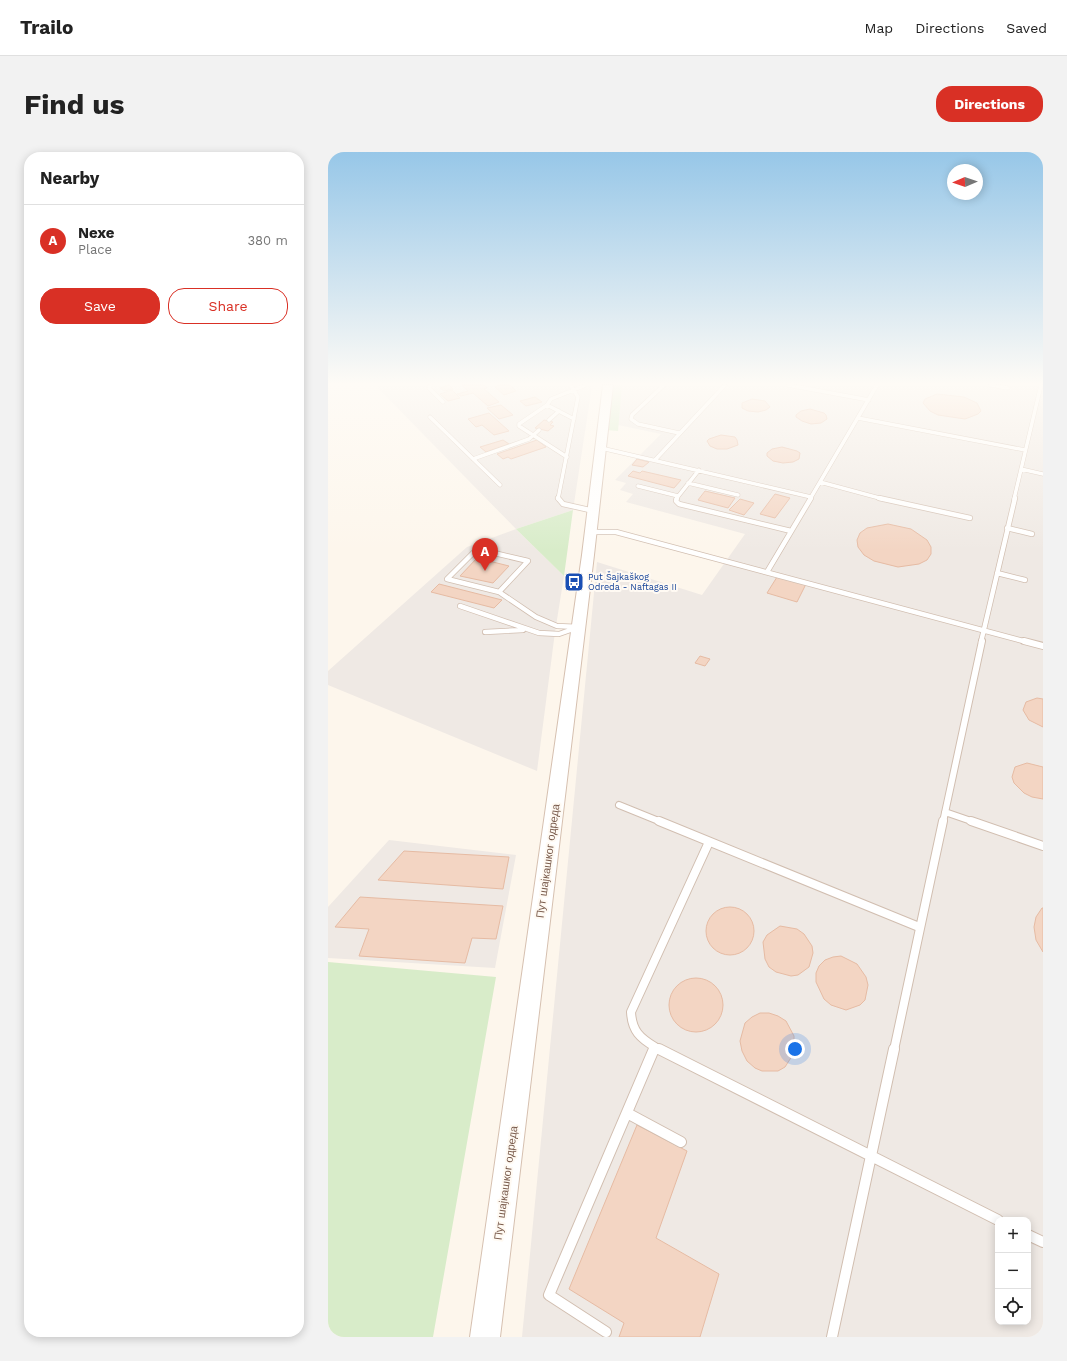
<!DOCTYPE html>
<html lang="en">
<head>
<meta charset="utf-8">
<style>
	:root { --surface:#fff; --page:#f2f2f2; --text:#222; --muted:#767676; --line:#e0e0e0; --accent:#d93025 }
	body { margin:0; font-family:"Work Sans",sans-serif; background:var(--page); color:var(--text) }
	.controls { position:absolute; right:12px; bottom:12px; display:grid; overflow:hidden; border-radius:8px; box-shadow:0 2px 10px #0003 }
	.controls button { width:36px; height:36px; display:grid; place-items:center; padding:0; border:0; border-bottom:1px solid var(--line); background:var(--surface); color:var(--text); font:20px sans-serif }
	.compass { position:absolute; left:619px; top:12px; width:36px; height:36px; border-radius:50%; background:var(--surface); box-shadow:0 2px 10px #0003; rotate:268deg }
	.you { position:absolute; left:467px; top:897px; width:14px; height:14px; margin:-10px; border:3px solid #fff; border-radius:50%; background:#1a73e8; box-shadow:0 0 0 6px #1a73e833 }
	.badge { display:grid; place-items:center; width:26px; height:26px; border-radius:50%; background:var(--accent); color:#fff; font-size:13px; font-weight:700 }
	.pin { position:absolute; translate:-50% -33px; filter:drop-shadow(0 1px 2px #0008) }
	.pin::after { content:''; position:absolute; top:21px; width:14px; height:12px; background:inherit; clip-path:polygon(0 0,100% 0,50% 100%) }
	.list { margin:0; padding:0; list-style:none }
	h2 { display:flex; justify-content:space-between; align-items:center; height:52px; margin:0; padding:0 16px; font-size:17px }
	h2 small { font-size:13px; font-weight:400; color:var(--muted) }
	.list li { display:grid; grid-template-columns:26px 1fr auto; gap:12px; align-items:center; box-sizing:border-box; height:72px; padding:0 16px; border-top:1px solid var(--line) }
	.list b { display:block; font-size:15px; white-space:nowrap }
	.list p { margin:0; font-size:13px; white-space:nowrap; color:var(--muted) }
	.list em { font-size:13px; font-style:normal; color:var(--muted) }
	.actions { display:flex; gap:8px; padding:12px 16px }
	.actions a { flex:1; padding:9px 0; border:1px solid var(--accent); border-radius:16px; text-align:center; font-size:14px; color:var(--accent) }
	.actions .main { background:var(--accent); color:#fff }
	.icon { flex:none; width:22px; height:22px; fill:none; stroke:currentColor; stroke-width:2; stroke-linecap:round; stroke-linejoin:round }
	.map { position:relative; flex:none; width:715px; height:1185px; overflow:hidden; border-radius:16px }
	header { display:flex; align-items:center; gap:24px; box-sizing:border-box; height:56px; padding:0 20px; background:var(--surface); border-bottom:1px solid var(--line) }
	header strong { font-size:19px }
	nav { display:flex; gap:22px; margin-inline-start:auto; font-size:14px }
	.intro { display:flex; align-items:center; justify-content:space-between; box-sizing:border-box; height:96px; padding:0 24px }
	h1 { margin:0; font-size:28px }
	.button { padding:10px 18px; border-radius:16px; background:var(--accent); color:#fff; font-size:14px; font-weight:700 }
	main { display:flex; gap:24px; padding:0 24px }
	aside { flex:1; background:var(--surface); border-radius:16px; box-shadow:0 2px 10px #0003 }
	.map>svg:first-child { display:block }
	.industrial { fill:#efe9e4; fill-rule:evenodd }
	.green { fill:#d8ecc9 }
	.building { fill:#f3d5c3; stroke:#e6bba3 }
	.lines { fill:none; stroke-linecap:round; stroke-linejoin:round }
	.lane-far4-casing { stroke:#d1beb0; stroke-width:4.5 }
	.lane-far3-casing { stroke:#d1beb0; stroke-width:6 }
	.lane-far2-casing { stroke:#d1beb0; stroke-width:8 }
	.lane-far1-casing { stroke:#d1beb0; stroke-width:10 }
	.lane-casing { stroke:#d1beb0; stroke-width:12 }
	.secondary-casing { stroke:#d6c0b0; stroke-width:2 }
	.lane-far4 { stroke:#fff; stroke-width:3.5 }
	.lane-far3 { stroke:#fff; stroke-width:4.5 }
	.lane-far2 { stroke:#fff; stroke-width:6 }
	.lane-far1 { stroke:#fff; stroke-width:8 }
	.lane { stroke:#fff; stroke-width:10 }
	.secondary { fill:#fff; fill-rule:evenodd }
	.labels { text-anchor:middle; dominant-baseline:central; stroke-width:4; stroke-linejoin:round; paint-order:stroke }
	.far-transit-label { font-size:9px; fill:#164399; stroke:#fffaf3; text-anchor:start }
	.street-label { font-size:11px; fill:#7a5c4d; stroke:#fffaf3 }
</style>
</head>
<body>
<header>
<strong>Trailo</strong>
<nav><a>Map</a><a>Directions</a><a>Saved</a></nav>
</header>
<div class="intro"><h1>Find us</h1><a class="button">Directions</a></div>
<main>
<aside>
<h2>Nearby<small></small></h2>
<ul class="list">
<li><span class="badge">A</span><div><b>Nexe</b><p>Place</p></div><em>380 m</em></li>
</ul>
<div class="actions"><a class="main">Save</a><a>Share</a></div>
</aside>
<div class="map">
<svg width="715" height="1185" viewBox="0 0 715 1185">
	<rect width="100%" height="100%" fill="#fdf6ec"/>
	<path class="industrial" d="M47 233 264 234 245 358 188 377 236 424 227 480 209 619 0 533V519L139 395 188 377Z
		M294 233H715V1185H194L269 410 374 443 417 382 298 350 305 342 292 338 298 331 287 328 333 282 290 273ZM670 1068H700V1170H670Z
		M61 688 188 703 167 816 0 806V755Z"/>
	<path class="green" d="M284 233H294L290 279 278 278Z
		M245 358 236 424 188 377Z
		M0 810 168 825 105 1185H0Z"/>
	<path class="building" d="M121 233 125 237 116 239 112 236Z
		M134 233H156L159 236 156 237 171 250 160 254 145 241 133 244 129 242 140 239Z
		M171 233H182L188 239 176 243 167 235Z
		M124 238 132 246 120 249 112 242Z
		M609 242 636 245 649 251 653 259 650 262 637 267 610 263 602 259 595 251 597 247Z
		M207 245 214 250 198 254 192 249Z
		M424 247 437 249 442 255 438 258 430 260 420 259 414 256V251Z
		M173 253 185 263 171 267 159 256Z
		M482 257 496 261 498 263 499 267 493 271 483 272 474 269 468 265V263L473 259Z
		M161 261 181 279 166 283 154 273 148 275 140 267Z
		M216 268 225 270 222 273 226 274 220 279 207 276Z
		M393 283 407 285 409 288 410 293 399 297H389L382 294 379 289 381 287Z
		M175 288 181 292 158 300 152 295Z
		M209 288 218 295 183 307 180 305 175 307 169 302Z
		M454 295 469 299 472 301 471 307 465 310 455 311 445 309 439 304V301L444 297Z
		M309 307 321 310 315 315 304 313Z
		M305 319 312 321 314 319 353 328 346 336 300 324Z
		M377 339 407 346 400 356 370 348Z
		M447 342 462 346 447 366 432 362Z
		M412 347 426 351 416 363 401 358Z
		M560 372 583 377 599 388 603 395V402L599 408 591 412 570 415 546 409 536 403 530 395 529 388 532 381 539 376Z
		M149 406 181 414 165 431 132 424Z
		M449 425 478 432 469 450 439 441Z
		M111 432 174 448 166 456 103 440Z
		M372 504 382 507 377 514 367 511Z
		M709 546 715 547V575L701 568 695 558 698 550Z
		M699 611 715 615V647L704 645 696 641 686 631 684 625 687 615Z
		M76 699 181 705 175 737 50 728Z
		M32 745 175 754 168 787 144 786 137 811 31 804 41 777 7 775Z
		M378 779a24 24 0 1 1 48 0a24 24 0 1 1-48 0Z
		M714 756H715V800L708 788 706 775 708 765Z
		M452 774 469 777 476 782 484 794 485 801 481 815 470 823 463 824 448 820 441 815 437 807 435 790 439 783Z
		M513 804 529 812 538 825 540 833 537 848 532 853 518 858 503 853 496 847 488 830V821L491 814 497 808 505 805Z
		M341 853a27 27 0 1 1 54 0a27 27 0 1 1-54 0Z
		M432 861H441L450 864 458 869 466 884V901L457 915 450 919H434L427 916 419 909 414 899 412 889 417 871 424 865Z
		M309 973 359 999 328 1086 391 1122 372 1185H291L296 1171 241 1137Z"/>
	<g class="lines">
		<defs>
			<path id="lane-far4" d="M102 233 101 236 115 250
				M336 233 304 263 303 267 310 272 351 281
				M460 233 541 248
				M662 233 680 236
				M219 253 246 267
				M102 265 172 333
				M530 266 697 298
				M221 268 231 259
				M273 296 483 345
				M239 305 191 274V272L219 253 223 247 258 233
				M145 307 201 287 211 278
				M327 308 397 233
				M693 317 715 322
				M492 330 555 347
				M360 331 410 343
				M310 334 350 344
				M230 347 250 245 242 233
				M348 347 371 318
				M482 347 549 233
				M686 347 713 233"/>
			<path id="lane-far3" d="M230 346 235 352 266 359
				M349 346 348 349 351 352 463 379
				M551 346 642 366
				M679 376 704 382
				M263 380H288L699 490
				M149 397 200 409 171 440 119 427Z
				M439 420 483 346
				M669 421 697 428
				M171 440 208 465 229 474 251 475
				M132 454 211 481 231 482 248 476
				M157 480 195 478
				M653 490 687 346"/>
			<path id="lane-far2" d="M696 489 715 494
				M291 653 333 670
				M617 660 646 670
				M615 670 654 489"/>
			<path id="lane-far1" d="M331 669 591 775
				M643 669 715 694
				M327 895 333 898
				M326 898 327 895C312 886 304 879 303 860L381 690
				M566 898 615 669"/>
			<path id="lane" d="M331 897 670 1068
				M299 961 353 990
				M700 1083 715 1090
				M278 1180 221 1143 326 897
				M504 1185 566 897"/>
			<path id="secondary" d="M275 233H285L266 403 172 1185H142L254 403Z"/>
		</defs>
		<use href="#lane-far4" class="lane-far4-casing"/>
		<use href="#lane-far3" class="lane-far3-casing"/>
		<use href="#lane-far2" class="lane-far2-casing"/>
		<use href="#lane-far1" class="lane-far1-casing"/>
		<use href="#lane" class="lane-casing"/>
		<use href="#secondary" class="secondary-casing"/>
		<use href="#lane-far4" class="lane-far4"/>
		<use href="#lane-far3" class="lane-far3"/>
		<use href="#lane-far2" class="lane-far2"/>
		<use href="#lane-far1" class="lane-far1"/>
		<use href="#lane" class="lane"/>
		<use href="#secondary" class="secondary"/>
	</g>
	<linearGradient id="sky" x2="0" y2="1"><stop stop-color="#97c7e8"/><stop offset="0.58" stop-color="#fefbf6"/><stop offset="1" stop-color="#fefbf6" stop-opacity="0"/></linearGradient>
	<rect width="715" height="399" fill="url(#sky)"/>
	<defs>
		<symbol id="bus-square" viewBox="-11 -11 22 22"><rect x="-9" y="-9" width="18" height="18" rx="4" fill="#1a4fb4" stroke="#fffaf3"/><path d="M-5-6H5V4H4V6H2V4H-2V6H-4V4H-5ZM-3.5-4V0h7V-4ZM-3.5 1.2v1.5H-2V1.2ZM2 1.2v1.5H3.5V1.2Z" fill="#fff"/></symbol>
	</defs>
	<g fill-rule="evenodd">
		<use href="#bus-square" x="235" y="419" width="22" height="22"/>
	</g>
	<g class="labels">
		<g class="far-transit-label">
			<text x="260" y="425">Put Šajkaškog<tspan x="260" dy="10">Odreda - Naftagas II</tspan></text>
		</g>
		<g class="street-label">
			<text transform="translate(220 709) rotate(-82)">Пут шајкашког одреда</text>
			<text transform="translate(178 1031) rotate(-82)">Пут шајкашког одреда</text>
		</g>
	</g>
</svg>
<div class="controls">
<button>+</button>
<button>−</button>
<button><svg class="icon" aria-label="locate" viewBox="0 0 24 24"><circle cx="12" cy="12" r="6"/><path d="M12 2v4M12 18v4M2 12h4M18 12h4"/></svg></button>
</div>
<svg class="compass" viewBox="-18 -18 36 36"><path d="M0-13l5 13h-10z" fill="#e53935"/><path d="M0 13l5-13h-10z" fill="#767676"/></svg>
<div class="you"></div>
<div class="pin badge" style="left:157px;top:419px">A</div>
</div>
</main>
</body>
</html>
